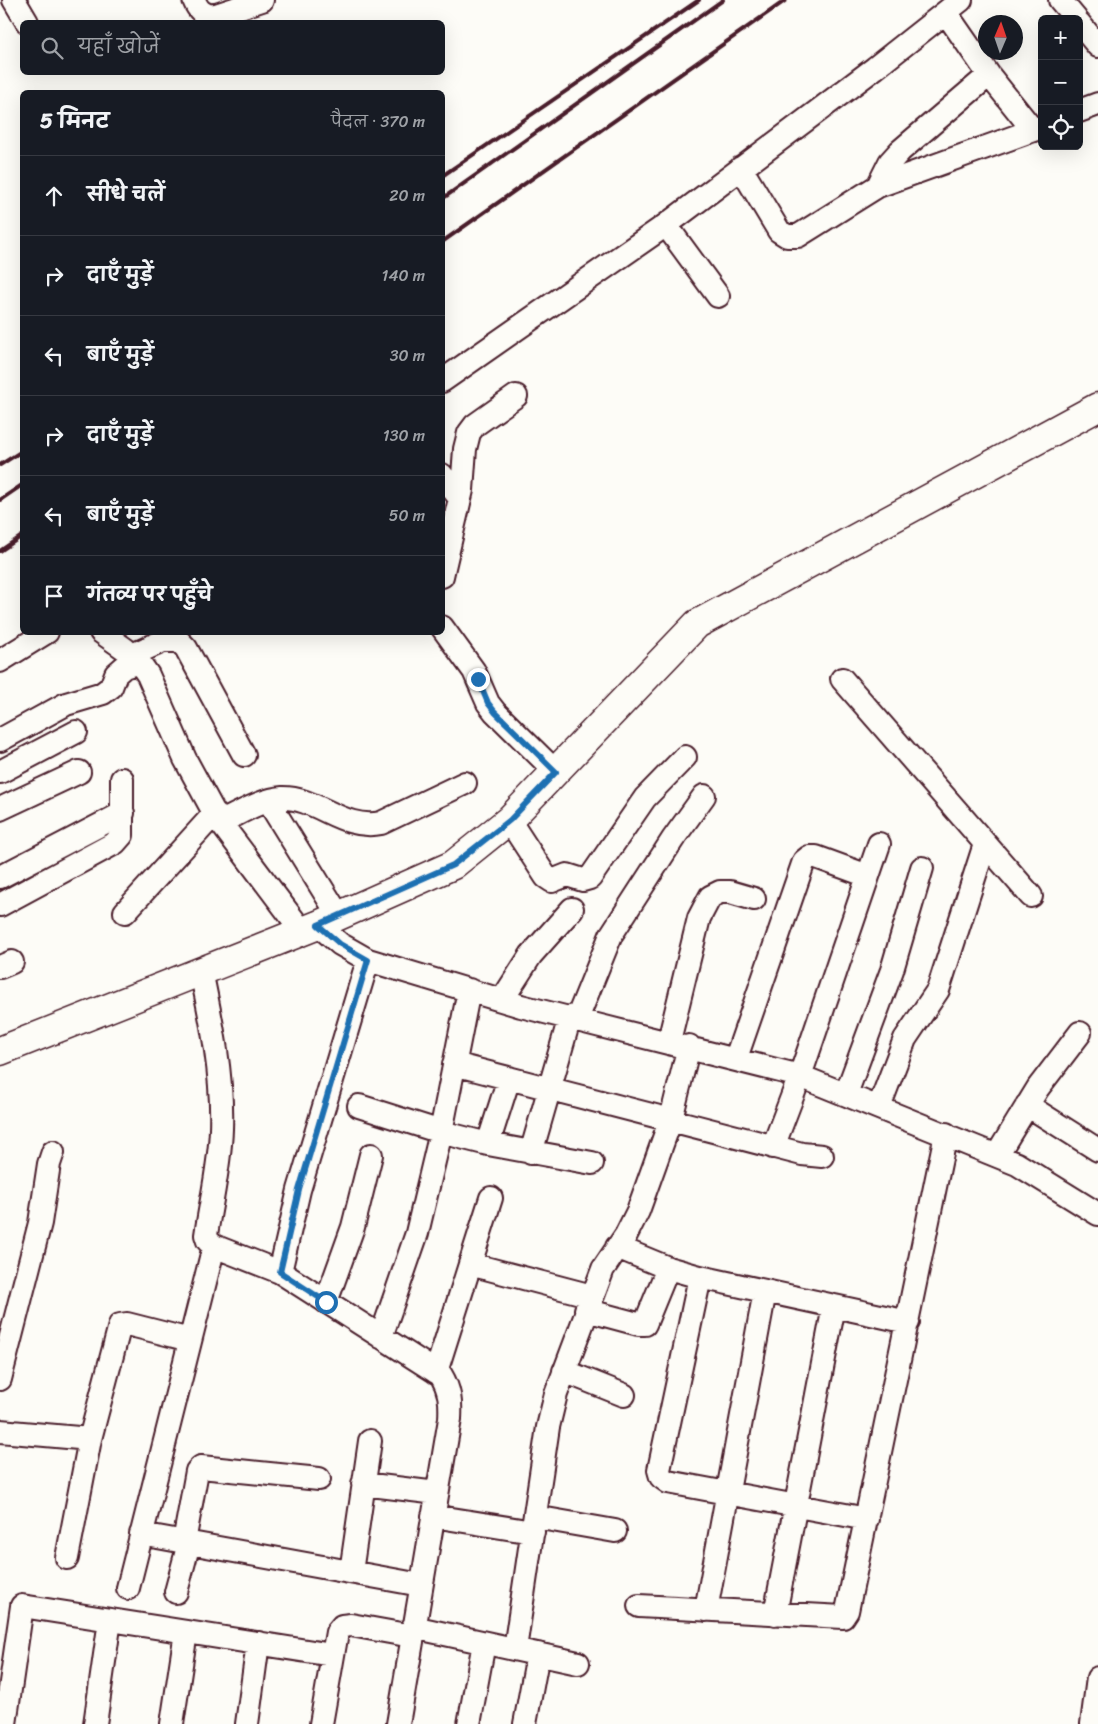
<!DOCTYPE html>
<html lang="hi">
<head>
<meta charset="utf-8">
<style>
	:root { --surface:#171b24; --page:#20242c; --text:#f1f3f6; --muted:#9ea1a6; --line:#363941 }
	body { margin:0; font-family:Sriracha,"Playpen Sans Deva",sans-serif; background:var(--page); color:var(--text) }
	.controls { position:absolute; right:15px; top:15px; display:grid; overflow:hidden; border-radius:8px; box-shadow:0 5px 20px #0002 }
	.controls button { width:45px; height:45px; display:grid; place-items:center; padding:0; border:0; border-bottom:1px solid var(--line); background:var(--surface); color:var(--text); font:25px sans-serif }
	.compass { position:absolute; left:978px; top:15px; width:45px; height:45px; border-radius:50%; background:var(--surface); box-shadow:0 5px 20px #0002; rotate:2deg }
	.stop { position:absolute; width:15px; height:15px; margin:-11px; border:4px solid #1f6fb2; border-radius:50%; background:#fff }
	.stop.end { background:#1f6fb2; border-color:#fff; box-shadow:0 1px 5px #0008 }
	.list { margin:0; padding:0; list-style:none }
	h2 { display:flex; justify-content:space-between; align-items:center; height:65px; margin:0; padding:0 20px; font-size:21px }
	h2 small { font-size:16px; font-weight:400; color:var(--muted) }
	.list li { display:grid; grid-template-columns:32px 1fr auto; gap:15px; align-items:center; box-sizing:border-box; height:80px; padding:0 20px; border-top:1px solid var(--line) }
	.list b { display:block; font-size:19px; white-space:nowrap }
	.list em { font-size:16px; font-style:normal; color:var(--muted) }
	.icon { flex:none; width:28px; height:28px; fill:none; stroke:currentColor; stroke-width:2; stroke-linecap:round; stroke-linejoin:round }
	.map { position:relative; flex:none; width:1098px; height:1724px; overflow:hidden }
	.search { position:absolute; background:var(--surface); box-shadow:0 5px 20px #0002; left:20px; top:20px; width:425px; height:55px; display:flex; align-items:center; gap:12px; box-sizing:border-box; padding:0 18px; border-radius:8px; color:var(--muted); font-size:19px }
	.panel { position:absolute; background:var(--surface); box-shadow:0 5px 20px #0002; left:20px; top:90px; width:425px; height:545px; border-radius:8px }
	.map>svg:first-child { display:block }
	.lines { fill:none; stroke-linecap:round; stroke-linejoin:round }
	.minor-casing { stroke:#4a1f2b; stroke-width:26 }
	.major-casing { stroke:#4a1f2b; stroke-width:31 }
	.minor { stroke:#fdfcf7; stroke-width:22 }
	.major { stroke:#fdfcf7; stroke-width:28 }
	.rail { stroke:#4a1f2b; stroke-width:4 }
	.route { stroke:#1f6fb2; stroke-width:6 }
</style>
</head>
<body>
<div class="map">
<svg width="1098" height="1724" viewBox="0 0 1098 1724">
	<rect width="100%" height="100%" fill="#fdfcf7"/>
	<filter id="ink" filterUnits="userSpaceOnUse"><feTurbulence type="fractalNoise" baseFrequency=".02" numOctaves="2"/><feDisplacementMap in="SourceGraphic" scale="10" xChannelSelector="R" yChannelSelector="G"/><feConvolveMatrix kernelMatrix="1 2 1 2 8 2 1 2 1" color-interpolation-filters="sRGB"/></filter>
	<g filter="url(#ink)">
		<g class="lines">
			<defs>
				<path id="minor" d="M14 0 27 22
					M194 0C198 10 202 14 213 16L262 0
					M1060 0 1076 19
					M946 13 989 75 1033 130
					M1079 23 1098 46
					M1079 111 1098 104
					M741 168 779 231 787 236H798L878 186 890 162 900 151 989 75
					M878 186 1042 127
					M666 225 718 296
					M442 381 666 225 875 68 961 0
					M442 475 460 499
					M442 576 462 490 465 449 469 433 475 425 516 396
					M442 627 474 671 488 703 495 712 556 772
					M101 632 125 649 139 662 148 675 185 759 217 818 302 931
					M132 655 163 641H179L186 648 244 755
					M0 661 47 632
					M842 679 1031 896
					M0 740 66 704 103 693 111 687 116 674 124 667 139 662
					M0 772 76 732
					M268 801 339 916
					M0 809 79 772
					M509 820 546 877 552 881 567 875 583 880 590 878 645 798 685 757
					M221 822C239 814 262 799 282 798 317 797 343 831 381 823L465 783
					M0 877 123 813
					M0 905 115 843 122 835V779
					M125 912 215 813
					M318 925 340 944 368 960 521 1006 800 1076 1017 1164 1098 1214
					M0 967 12 962
					M201 971C212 1023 223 1076 221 1129 220 1164 211 1201 206 1235L208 1241 214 1246 280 1272 441 1375C450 1390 451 1402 450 1419L398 1724
					M502 1000 531 955 572 909
					M577 1019 611 935 673 839 704 796
					M669 1041 699 918 710 897 720 892H730L754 899
					M736 1058 804 861 809 857H816L868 876
					M454 1064 802 1154 822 1156
					M846 1094 892 970 922 868
					M1027 1105 1098 1150
					M359 1106 441 1132 488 1144 592 1163
					M879 1107 905 1039 938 990 985 844
					M488 1144 509 1078
					M773 1147 800 1076 879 844
					M531 1153 570 1017
					M997 1155 1038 1088 1080 1033
					M617 1247 668 1268 700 1277 908 1322
					M470 1264 592 1296
					M280 1272 299 1190 368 960
					M700 1277 659 1470 661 1477 668 1482 867 1519
					M326 1302 353 1227 371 1155
					M586 1310 638 1324H645L668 1268
					M381 1337 417 1233 441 1132 469 990
					M564 1371 624 1395
					M436 1372 491 1198
					M0 1379 40 1223 49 1164 53 1152
					M0 1431 90 1439
					M363 1484 437 1493
					M433 1516 533 1532
					M535 1517 615 1531
					M141 1534 421 1585
					M184 1542 197 1471 201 1467 319 1479
					M67 1558 90 1439 120 1325 127 1324 190 1340
					M351 1572 370 1441
					M128 1588 214 1246
					M176 1592 189 1543
					M639 1606 843 1617 847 1611 946 1134
					M706 1610 765 1291
					M775 1614 834 1306
					M413 1627 578 1663
					M515 1649 548 1427 556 1394 603 1269 626 1235 638 1211 671 1119 689 1046
					M5 1724 22 1606 332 1655
					M95 1724 110 1620
					M172 1724 186 1632
					M247 1724 258 1643
					M321 1724 337 1632 342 1626 351 1625 412 1636
					M469 1724 484 1643
					M525 1724 538 1654
					M1092 1724 1098 1678"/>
				<path id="major" d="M0 1051 318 925 453 865 509 820 697 624 1098 407"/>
			</defs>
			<use href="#minor" class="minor-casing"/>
			<use href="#major" class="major-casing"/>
			<use href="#minor" class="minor"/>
			<use href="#major" class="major"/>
			<path class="rail" d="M442 176 699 0
				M442 199 723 0
				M442 242 786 0
				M0 465 22 451
				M0 500 22 485
				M0 551 22 536"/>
		</g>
	</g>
	<g class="lines" filter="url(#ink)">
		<path class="route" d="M326 1302 280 1272 299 1190 368 960 340 944 318 925 453 865 510 820 556 772 495 712 488 703 478 679"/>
	</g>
</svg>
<div class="controls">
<button>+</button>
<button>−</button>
<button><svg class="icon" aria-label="locate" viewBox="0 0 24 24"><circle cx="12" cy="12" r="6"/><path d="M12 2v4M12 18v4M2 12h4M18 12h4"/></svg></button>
</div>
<svg class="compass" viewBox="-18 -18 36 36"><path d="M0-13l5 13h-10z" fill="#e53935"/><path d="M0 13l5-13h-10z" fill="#9ea1a6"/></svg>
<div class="stop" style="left:326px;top:1302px"></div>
<div class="stop end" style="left:478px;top:679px"></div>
<div class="search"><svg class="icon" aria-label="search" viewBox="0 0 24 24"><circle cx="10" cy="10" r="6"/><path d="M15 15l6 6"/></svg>यहाँ खोजें</div>
<section class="panel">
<h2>5 मिनट<small>पैदल · 370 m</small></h2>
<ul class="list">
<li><svg class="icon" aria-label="ahead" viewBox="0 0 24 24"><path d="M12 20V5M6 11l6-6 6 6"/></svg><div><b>सीधे चलें</b></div><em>20 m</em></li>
<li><svg class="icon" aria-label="right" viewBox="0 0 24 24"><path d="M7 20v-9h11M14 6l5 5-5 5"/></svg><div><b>दाएँ मुड़ें</b></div><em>140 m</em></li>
<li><svg class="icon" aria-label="left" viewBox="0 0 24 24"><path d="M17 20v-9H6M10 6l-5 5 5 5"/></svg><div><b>बाएँ मुड़ें</b></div><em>30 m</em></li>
<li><svg class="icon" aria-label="right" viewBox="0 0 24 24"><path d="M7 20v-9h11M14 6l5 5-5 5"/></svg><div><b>दाएँ मुड़ें</b></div><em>130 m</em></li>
<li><svg class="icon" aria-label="left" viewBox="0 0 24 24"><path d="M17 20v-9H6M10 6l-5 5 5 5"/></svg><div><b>बाएँ मुड़ें</b></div><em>50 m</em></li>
<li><svg class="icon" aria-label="arrive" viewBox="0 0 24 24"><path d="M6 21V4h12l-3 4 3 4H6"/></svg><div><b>गंतव्य पर पहुँचे</b></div></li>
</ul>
</section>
</div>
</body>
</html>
